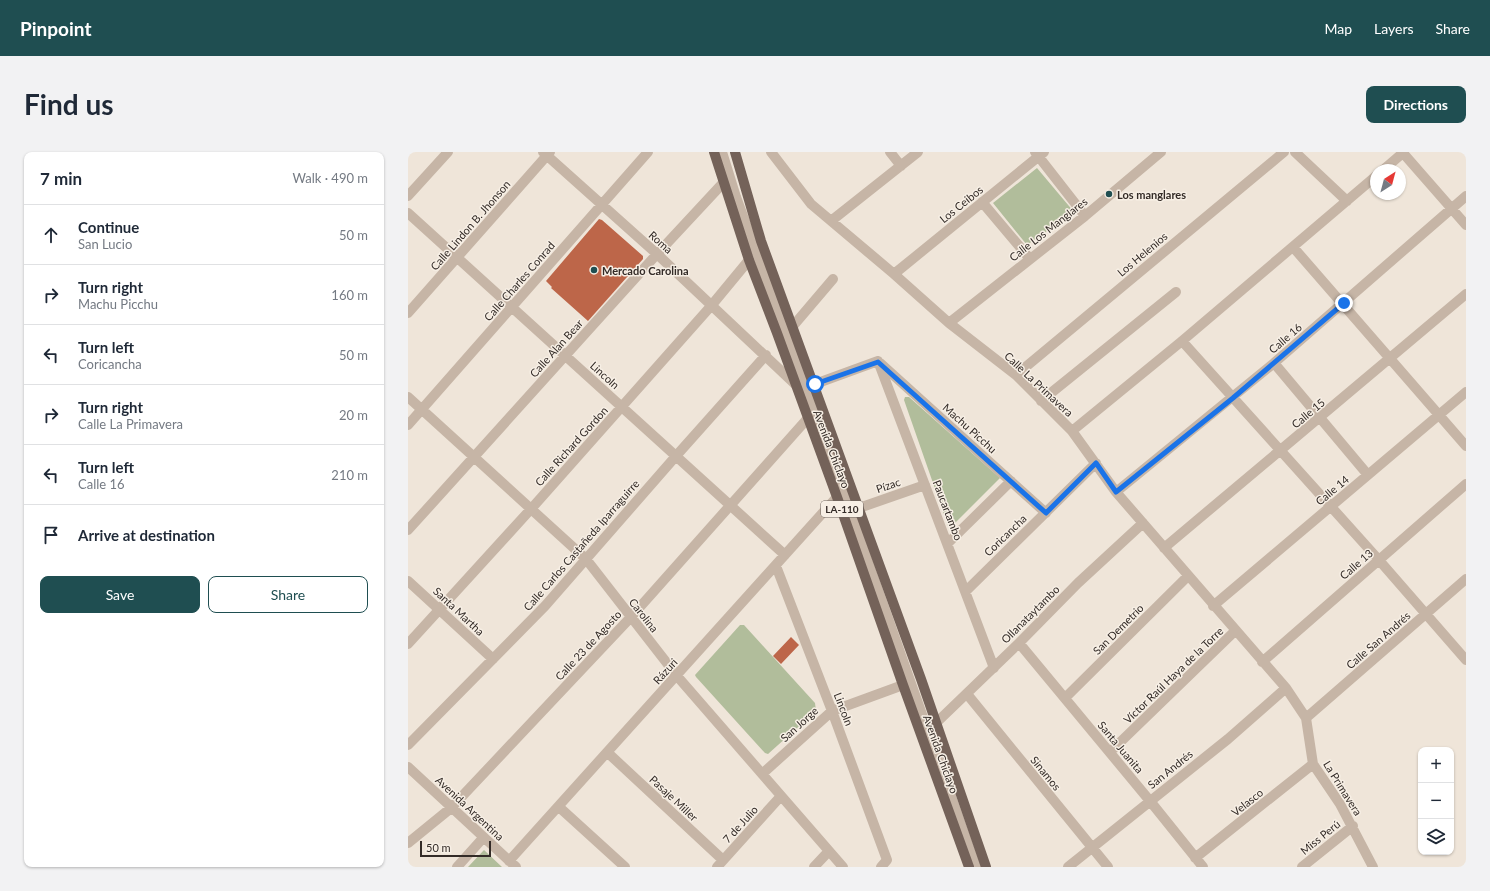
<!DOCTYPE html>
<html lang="en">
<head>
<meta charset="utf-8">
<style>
	:root { --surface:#fff; --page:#f2f2f3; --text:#1f2937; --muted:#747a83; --line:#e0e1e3; --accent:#1f4e51 }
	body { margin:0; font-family:Lato,sans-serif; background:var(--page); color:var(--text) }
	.controls { position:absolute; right:12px; bottom:12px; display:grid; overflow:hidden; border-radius:8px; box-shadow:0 1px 3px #0004 }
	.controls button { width:36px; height:36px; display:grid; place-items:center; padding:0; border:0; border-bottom:1px solid var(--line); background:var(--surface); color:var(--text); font:20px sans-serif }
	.compass { position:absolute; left:962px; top:12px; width:36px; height:36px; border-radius:50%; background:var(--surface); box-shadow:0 1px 3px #0004; rotate:36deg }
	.scale { position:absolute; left:12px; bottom:10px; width:71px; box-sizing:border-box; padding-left:4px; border:2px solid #332b27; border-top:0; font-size:11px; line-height:14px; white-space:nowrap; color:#332b27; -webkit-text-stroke:3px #f7efe5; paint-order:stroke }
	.stop { position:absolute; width:12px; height:12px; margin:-9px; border:3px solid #1a73e8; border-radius:50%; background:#fff }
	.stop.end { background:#1a73e8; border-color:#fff; box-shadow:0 1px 4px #0008 }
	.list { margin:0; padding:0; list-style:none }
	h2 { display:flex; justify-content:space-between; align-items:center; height:52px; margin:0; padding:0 16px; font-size:17px }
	h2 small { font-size:13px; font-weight:400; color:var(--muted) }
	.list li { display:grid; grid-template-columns:26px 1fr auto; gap:12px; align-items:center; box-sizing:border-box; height:60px; padding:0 16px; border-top:1px solid var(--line) }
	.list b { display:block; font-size:15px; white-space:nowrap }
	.list p { margin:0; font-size:13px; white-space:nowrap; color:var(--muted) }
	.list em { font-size:13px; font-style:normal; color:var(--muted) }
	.actions { display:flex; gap:8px; padding:12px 16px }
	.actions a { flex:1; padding:9px 0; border:1px solid var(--accent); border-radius:8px; text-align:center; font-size:14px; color:var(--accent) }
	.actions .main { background:var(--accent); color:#fff }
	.icon { flex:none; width:22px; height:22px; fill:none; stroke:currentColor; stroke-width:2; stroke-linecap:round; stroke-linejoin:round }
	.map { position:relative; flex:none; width:1058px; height:715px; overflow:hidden; border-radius:8px }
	header { display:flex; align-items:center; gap:24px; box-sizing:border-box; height:56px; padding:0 20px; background:var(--accent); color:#fff }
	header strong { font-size:19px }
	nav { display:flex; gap:22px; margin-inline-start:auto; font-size:14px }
	.intro { display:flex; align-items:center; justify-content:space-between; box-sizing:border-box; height:96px; padding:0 24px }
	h1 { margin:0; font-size:28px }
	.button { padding:10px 18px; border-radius:8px; background:var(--accent); color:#fff; font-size:14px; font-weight:700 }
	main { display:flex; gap:24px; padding:0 24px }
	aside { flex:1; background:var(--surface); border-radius:8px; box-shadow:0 1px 3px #0004 }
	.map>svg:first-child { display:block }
	.green { fill:#b1bd9b }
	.building { fill:#bd6649 }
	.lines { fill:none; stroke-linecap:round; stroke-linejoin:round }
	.minor { stroke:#c6b5a6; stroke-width:10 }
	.major { stroke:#746259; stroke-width:10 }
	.route { stroke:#1a73e8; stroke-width:5 }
	.poi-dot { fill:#1f4e51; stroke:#f7efe5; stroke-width:1.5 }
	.labels { text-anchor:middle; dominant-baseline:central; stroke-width:3; stroke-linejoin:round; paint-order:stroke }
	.shield { fill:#f7efe5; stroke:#6e6660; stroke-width:1 }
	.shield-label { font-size:10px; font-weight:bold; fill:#332b27 }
	.poi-label { font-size:11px; font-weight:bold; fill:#332b27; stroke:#f7efe5; text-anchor:start }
	.street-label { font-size:11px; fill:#332b27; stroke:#f7efe5 }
</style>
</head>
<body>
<header>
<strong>Pinpoint</strong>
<nav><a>Map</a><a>Layers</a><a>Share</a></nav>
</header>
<div class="intro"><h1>Find us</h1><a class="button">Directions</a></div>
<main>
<aside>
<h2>7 min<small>Walk · 490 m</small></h2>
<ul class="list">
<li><svg class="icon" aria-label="ahead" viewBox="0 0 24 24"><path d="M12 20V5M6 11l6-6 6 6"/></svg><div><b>Continue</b><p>San Lucio</p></div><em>50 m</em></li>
<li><svg class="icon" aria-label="right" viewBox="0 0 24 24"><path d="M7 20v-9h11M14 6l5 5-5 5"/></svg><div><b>Turn right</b><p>Machu Picchu</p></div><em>160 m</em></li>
<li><svg class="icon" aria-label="left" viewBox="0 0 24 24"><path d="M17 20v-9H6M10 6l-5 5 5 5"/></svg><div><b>Turn left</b><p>Coricancha</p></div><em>50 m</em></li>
<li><svg class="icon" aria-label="right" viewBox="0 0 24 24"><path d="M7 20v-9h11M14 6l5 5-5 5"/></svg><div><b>Turn right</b><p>Calle La Primavera</p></div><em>20 m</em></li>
<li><svg class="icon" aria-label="left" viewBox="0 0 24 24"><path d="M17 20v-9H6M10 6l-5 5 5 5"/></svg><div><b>Turn left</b><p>Calle 16</p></div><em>210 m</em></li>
<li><svg class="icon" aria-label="arrive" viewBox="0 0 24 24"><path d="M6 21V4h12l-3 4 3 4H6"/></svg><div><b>Arrive at destination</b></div></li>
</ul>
<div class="actions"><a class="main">Save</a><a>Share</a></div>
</aside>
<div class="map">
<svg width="1058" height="715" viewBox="0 0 1058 715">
	<rect width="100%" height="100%" fill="#efe5d9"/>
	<path class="green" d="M629 16 666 60 619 93 585 51Z
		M497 245H501L592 326 544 374H540L496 248Z
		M332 473H336L407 551 408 559 360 602 357 601 288 525 287 523Z
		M76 698 94 715H60Z"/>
	<path class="building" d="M191 67 194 68 235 104V107L180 169 143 136 144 135 138 129Z
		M383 485 391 493 373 512 365 504Z"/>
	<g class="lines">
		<path class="minor" d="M135 0 249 102 387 232H407L470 209
			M314 0 328 45 397 232 568 715
			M363 0 403 52 486 122 541 171 608 223 664 279 708 340 878 536 898 566 905 612 932 652 965 715
			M482 0 493 14
			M627 0 677 64
			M887 0 939 49
			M995 1 1058 73
			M975 18 996 0
			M0 44 40 0
			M574 50 622 107
			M0 61 377 403
			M423 69 510 0
			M885 95 1058 294
			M486 122 636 0
			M0 161 142 0
			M541 171 677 64 753 0
			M385 174 425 127
			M774 189 970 407 1058 508
			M470 209 586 516
			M472 211 638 361
			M866 211 960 323
			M608 223 876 0
			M0 245 178 407 269 524 435 715
			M633 249 768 140
			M0 273 240 0
			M664 279 774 189 968 24
			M708 340 866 211 1058 44
			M451 356 517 333
			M0 378 249 102 316 30
			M540 391 603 329
			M756 396 1058 142
			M368 414 424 559 479 708 473 715
			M0 429 85 507
			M558 439 688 311
			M805 454 1058 240
			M611 491 742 649 795 715
			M0 492 123 357 303 154 341 108
			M854 510 1058 332
			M559 542 700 715
			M657 546 780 424
			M898 566 1058 427
			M528 571 611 491 670 431 735 371
			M0 593 137 454 268 304 358 203
			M702 600 827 479
			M200 601 315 708
			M0 615 108 715
			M354 622 424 559 495 533
			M151 655 217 715
			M0 691 43 656 223 465 400 266
			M787 706 905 612
			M101 709 429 345
			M49 715 75 686
			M309 715 373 644
			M406 715 421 699
			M660 715 820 587 878 536
			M894 715 945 674"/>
		<path class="major" d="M306 0 341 108 369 181 429 345 495 533 561 715
			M327 0 353 89 513 527 578 715"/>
	</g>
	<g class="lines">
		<path class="route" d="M407 232 470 210 638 361 688 311 708 340 825 246 936 151"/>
	</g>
	<g class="poi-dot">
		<circle cx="701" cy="42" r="4"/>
		<circle cx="186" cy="118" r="4"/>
	</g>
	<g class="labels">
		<rect class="shield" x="413" y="349" width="42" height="16" rx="3"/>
		<g class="shield-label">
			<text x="434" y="357">LA-110</text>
		</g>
		<g class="poi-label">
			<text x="709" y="42">Los manglares</text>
			<text x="194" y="118">Mercado Carolina</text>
		</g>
		<g class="street-label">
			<text transform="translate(553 52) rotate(-39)">Los Ceibos</text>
			<text transform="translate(62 73) rotate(-49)">Calle Lindon B. Jhonson</text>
			<text transform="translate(640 77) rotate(-38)">Calle Los Manglares</text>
			<text transform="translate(253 90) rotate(42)">Roma</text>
			<text transform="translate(734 102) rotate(-40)">Los Helenios</text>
			<text transform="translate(111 129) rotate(-49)">Calle Charles Conrad</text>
			<text transform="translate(877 186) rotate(-41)">Calle 16</text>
			<text transform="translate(148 196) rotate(-48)">Calle Alan Bear</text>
			<text transform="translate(197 223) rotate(42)">Lincoln</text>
			<text transform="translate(631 232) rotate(43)">Calle La Primavera</text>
			<text transform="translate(900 261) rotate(-40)">Calle 15</text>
			<text transform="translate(562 276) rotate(42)">Machu Picchu</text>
			<text transform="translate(163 294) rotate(-48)">Calle Richard Gordon</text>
			<text transform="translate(424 297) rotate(69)">Avenida Chiclayo</text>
			<text transform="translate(480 333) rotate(-19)">Pízac</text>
			<text transform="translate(924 338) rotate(-40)">Calle 14</text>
			<text transform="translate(540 358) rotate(69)">Paucartambo</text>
			<text transform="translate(597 383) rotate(-44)">Coricancha</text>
			<text transform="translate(173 393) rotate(-49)">Calle Carlos Castañeda Iparraguirre</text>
			<text transform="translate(948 412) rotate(-41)">Calle 13</text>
			<text transform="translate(51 459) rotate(43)">Santa Martha</text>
			<text transform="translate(622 462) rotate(-45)">Ollanataytambo</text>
			<text transform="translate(236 463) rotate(52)">Carolina</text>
			<text transform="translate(710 477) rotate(-45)">San Demetrio</text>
			<text transform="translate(970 488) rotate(-41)">Calle San Andrés</text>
			<text transform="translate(180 493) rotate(-47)">Calle 23 de Agosto</text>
			<text transform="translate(257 519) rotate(-48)">Rázuri</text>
			<text transform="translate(765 523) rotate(-44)">Víctor Raúl Haya de la Torre</text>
			<text transform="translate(436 557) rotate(69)">Lincoln</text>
			<text transform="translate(391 572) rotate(-42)">San Jorge</text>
			<text transform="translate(713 595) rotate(50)">Santa Juanita</text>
			<text transform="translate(533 602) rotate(70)">Avenida Chiclayo</text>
			<text transform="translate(762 617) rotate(-39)">San Andrés</text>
			<text transform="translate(638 621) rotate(51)">Sinamos</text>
			<text transform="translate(935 636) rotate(58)">La Primavera</text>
			<text transform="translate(266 646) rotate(43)">Pasaje Miller</text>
			<text transform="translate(839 650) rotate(-39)">Velasco</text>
			<text transform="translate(62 656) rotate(43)">Avenida Argentina</text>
			<text transform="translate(332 672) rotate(-48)">7 de Julio</text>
			<text transform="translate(912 685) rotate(-39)">Miss Perú</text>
		</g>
	</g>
</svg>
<div class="controls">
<button>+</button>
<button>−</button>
<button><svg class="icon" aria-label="layers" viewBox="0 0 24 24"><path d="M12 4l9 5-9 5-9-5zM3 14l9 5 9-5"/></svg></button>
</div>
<svg class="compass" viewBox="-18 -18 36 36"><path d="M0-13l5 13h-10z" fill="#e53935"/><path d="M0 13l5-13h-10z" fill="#747a83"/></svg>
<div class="scale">50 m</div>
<div class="stop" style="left:407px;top:232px"></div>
<div class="stop end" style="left:936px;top:151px"></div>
</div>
</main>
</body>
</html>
